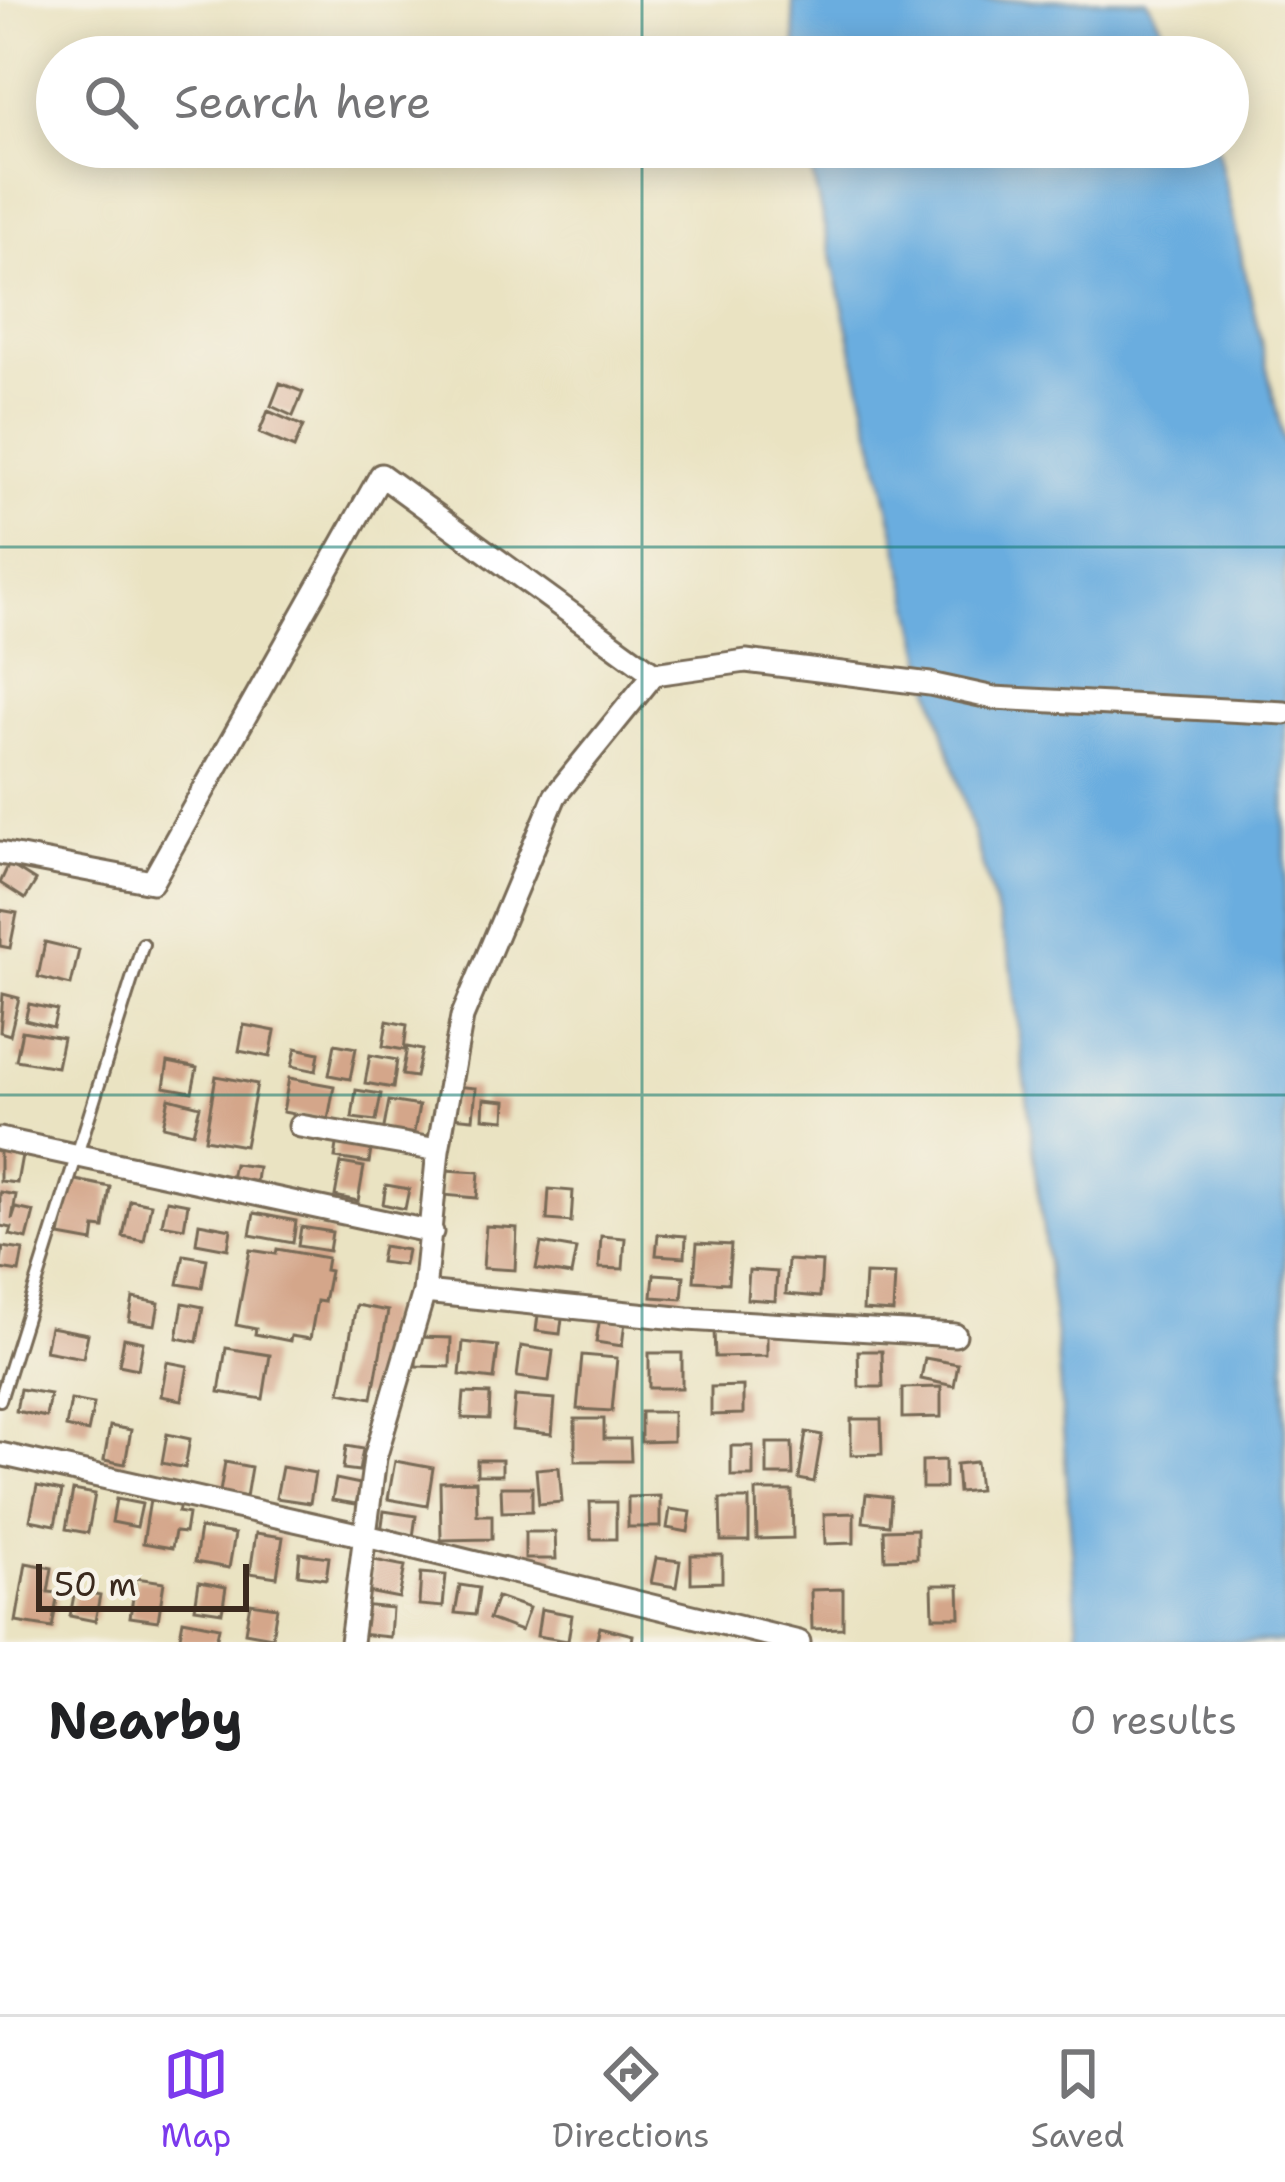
<!DOCTYPE html>
<html lang="en">
<head>
<meta charset="utf-8">
<style>
	:root { --surface:#fff; --page:#f6f6f6; --text:#202124; --muted:#757577; --line:#e0e0e0; --accent:#7c3aed }
	body { margin:0; font-family:"Shantell Sans",sans-serif; background:var(--page); color:var(--text) }
	.scale { position:absolute; left:36px; bottom:30px; width:213px; box-sizing:border-box; padding-left:12px; border:6px solid #3b2a1e; border-top:0; font-size:33px; line-height:42px; white-space:nowrap; color:#3b2a1e; -webkit-text-stroke:9px #f7f3e8; paint-order:stroke }
	.list { margin:0; padding:0; list-style:none }
	h2 { display:flex; justify-content:space-between; align-items:center; height:156px; margin:0; padding:0 48px; font-size:51px }
	h2 small { font-size:39px; font-weight:400; color:var(--muted) }
	.icon { flex:none; width:66px; height:66px; fill:none; stroke:currentColor; stroke-width:2; stroke-linecap:round; stroke-linejoin:round }
	.map { position:relative; flex:none; width:1285px; height:1642px; overflow:hidden }
	.search { position:absolute; background:var(--surface); box-shadow:0 6px 30px #0003; left:36px; right:36px; top:36px; height:132px; display:flex; align-items:center; gap:30px; box-sizing:border-box; padding:0 42px; border-radius:66px; color:var(--muted); font-size:45px }
	.sheet { height:372px; background:var(--surface) }
	nav { display:flex; justify-content:space-around; align-items:center; box-sizing:border-box; height:168px; border-top:3px solid var(--line); background:var(--surface); font-size:33px; color:var(--muted) }
	nav a { display:grid; justify-items:center; gap:6px }
	nav .on { color:var(--accent) }
	.map>svg:first-child { display:block }
	.water { fill:#6aaddf; stroke:#526c7e; stroke-width:3 }
	.building { fill:#d4a68a }
	.lines { fill:none; stroke-linecap:round; stroke-linejoin:round }
	.service-casing { stroke:#786b57; stroke-width:16 }
	.minor-casing { stroke:#786b57; stroke-width:27 }
	.service { stroke:#fff; stroke-width:10 }
	.minor { stroke:#fff; stroke-width:21 }
	.grid { fill:none; stroke:#0f766e; stroke-width:3; stroke-opacity:0.55 }
</style>
</head>
<body>
<div class="map">
<svg width="1285" height="1642" viewBox="0 0 1285 1642">
	<rect width="100%" height="100%" fill="#f7f3e8"/>
	<filter id="ink" filterUnits="userSpaceOnUse"><feTurbulence type="fractalNoise" baseFrequency=".00833" numOctaves="2"/><feDisplacementMap in="SourceGraphic" scale="24" xChannelSelector="R" yChannelSelector="G"/><feConvolveMatrix kernelMatrix="1 2 1 2 8 2 1 2 1" color-interpolation-filters="sRGB"/></filter>
	<filter id="wash" filterUnits="userSpaceOnUse"><feTurbulence type="fractalNoise" baseFrequency=".004" numOctaves="4" result="noise"/><feDisplacementMap in="SourceGraphic" scale="48" xChannelSelector="R" yChannelSelector="G"/><feGaussianBlur stdDeviation="2.7" result="paint"/><feColorMatrix in="noise" values="0 0 0 0 0 0 0 0 0 0 0 0 0 0 0 0 0 1.4 0 .05"/><feComposite in="paint" operator="in"/></filter>
	<g filter="url(#wash)">
		<rect width="100%" height="100%" fill="#eae3c2"/>
		<path class="water" d="M792 0H1147L1179 57H797Z
			M806 147H1217L1285 448V1642H1079L1056 1337 1011 963 930 684Z"/>
		<g id="blocks">
			<path class="building" d="M280 383 303 392 293 416 271 406Z
				M268 411 303 426 294 448 259 433Z
				M9 864 36 881 25 899 0 883Z
				M0 910 17 913 10 948 0 946Z
				M45 942 79 950 71 985 38 977Z
				M3 994 19 998 10 1035 0 1032Z
				M29 1004 57 1010 53 1027 25 1020Z
				M387 1021 407 1025 404 1050 383 1046Z
				M244 1025 275 1031 270 1057 239 1051Z
				M22 1031 63 1038 57 1067 16 1060Z
				M335 1044 356 1048 350 1079 329 1075Z
				M407 1047 422 1050 416 1077 402 1075Z
				M296 1048 319 1053 316 1071 292 1066Z
				M370 1055 397 1060 393 1088 365 1083Z
				M168 1062 197 1068 192 1092 164 1087Z
				M216 1076 257 1084 245 1146 205 1139Z
				M289 1078 334 1086 328 1120 283 1112Z
				M453 1086 476 1088 473 1119 451 1117Z
				M356 1090 381 1094 376 1121 352 1118Z
				M169 1098 200 1106 193 1133 163 1126Z
				M484 1099 506 1101 505 1120 483 1118Z
				M389 1101 419 1106 412 1143 382 1138Z
				M338 1138 372 1143 369 1163 335 1158Z
				M0 1151 22 1155 17 1183 0 1181Z
				M341 1163 364 1167 358 1201 335 1196Z
				M234 1164 258 1167 255 1188 230 1184Z
				M445 1170 479 1172 477 1198 443 1195Z
				M71 1179 110 1187 104 1228 95 1227 93 1242 60 1236Z
				M386 1185 409 1189 405 1209 383 1204Z
				M549 1189 573 1191 571 1222 547 1220Z
				M0 1192 16 1195 12 1220 16 1208 34 1212 27 1239 10 1235 12 1228 0 1226Z
				M130 1200 151 1204 144 1241 123 1237Z
				M167 1200 188 1204 184 1228 162 1224Z
				M254 1213 296 1221 293 1243 250 1235Z
				M199 1223 231 1229 228 1249 196 1243Z
				M486 1226 517 1228 515 1270 483 1268Z
				M301 1227 332 1232 329 1251 298 1246Z
				M658 1234 686 1236 685 1257 656 1255Z
				M601 1236 625 1238 623 1269 599 1268Z
				M541 1243 576 1249 571 1275 536 1269Z
				M697 1243 731 1245 728 1283 694 1281Z
				M383 1246 407 1250 404 1265 380 1262Z
				M3 1247 23 1250 19 1272 0 1269Z
				M277 1249 327 1258 325 1270 330 1271 324 1302 317 1301 310 1339 291 1336 290 1341 255 1334 256 1329 236 1325 250 1250 276 1254Z
				M184 1255 207 1259 202 1288 178 1284Z
				M788 1260 822 1262 820 1297 786 1294Z
				M749 1270 777 1272 775 1301 747 1299Z
				M654 1274 684 1276 682 1299 652 1297Z
				M865 1274 895 1275 893 1312 863 1310Z
				M133 1298 159 1303 155 1325 129 1321Z
				M183 1303 203 1307 197 1342 177 1338Z
				M356 1305 388 1311 372 1398 340 1392Z
				M538 1315 562 1318 560 1334 536 1331Z
				M600 1317 625 1321 622 1346 596 1342Z
				M50 1327 88 1334 83 1358 45 1351Z
				M767 1329V1356L715 1357 714 1330Z
				M417 1337 451 1338 450 1367 416 1366Z
				M124 1338 143 1342 138 1369 119 1365Z
				M463 1342 498 1346 494 1379 460 1375Z
				M521 1346 553 1351 549 1381 517 1377Z
				M226 1348 270 1355 263 1399 219 1392Z
				M858 1351H882L883 1387H859Z
				M649 1353H682V1388H649Z
				M582 1355 617 1358 612 1411 577 1409Z
				M925 1358 958 1364 954 1386 921 1379Z
				M167 1362 188 1366 182 1400 161 1396Z
				M743 1386V1414L711 1415V1387Z
				M941 1387V1417L902 1418V1388Z
				M20 1389 50 1394 46 1417 16 1411Z
				M464 1393 490 1394 489 1419 462 1418Z
				M515 1396 555 1399 552 1434 512 1430Z
				M71 1400 94 1404 88 1432 66 1427Z
				M641 1412H673V1441L641 1442Z
				M575 1419H604V1439H630L631 1461H575Z
				M851 1419H881L882 1454 851 1455Z
				M110 1426 131 1430 125 1464 104 1460Z
				M806 1432 822 1435 814 1482 799 1479Z
				M167 1434 190 1439 185 1468 162 1463Z
				M767 1443H792L793 1475H767Z
				M346 1446 363 1449 359 1471 343 1469Z
				M731 1446H753V1476H731Z
				M477 1460H502V1475H477Z
				M945 1460V1488H922V1461Z
				M395 1461 433 1468 427 1506 388 1499Z
				M225 1462 251 1467 246 1497 220 1492Z
				M976 1462 979 1490 958 1492 956 1464Z
				M282 1467 315 1473 310 1503 276 1498Z
				M559 1467 562 1502 539 1504 536 1469Z
				M336 1479 360 1484 356 1504 332 1500Z
				M476 1481 477 1515H492V1539L441 1540 440 1482Z
				M37 1486 62 1491 55 1525 30 1520Z
				M501 1487H532V1511L502 1512Z
				M73 1490 95 1494 88 1533 66 1529Z
				M756 1491H792L793 1538 757 1539Z
				M866 1494 891 1497 889 1525 863 1522Z
				M660 1496V1527H628V1497Z
				M116 1499 142 1504 137 1527 112 1522Z
				M720 1499H749V1541H721Z
				M150 1500 180 1505 178 1512 188 1514 185 1533 175 1532 172 1548 143 1543Z
				M590 1502H616V1539H591Z
				M670 1509 691 1512 688 1532 667 1528Z
				M384 1511 416 1516 413 1537 381 1532Z
				M854 1513V1543L825 1544 824 1514Z
				M200 1528 235 1534 229 1568 195 1562Z
				M917 1529V1558L885 1559 884 1530Z
				M525 1532H555L556 1559H525Z
				M256 1533 283 1537 277 1577 250 1573Z
				M300 1553 329 1557 326 1579 298 1575Z
				M691 1555H722V1582L691 1583Z
				M656 1558 680 1561 676 1587 651 1583Z
				M374 1560 405 1566 399 1598 368 1592Z
				M26 1563 52 1568 48 1592 58 1593 52 1628 16 1622Z
				M421 1573 446 1575 443 1607 419 1605Z
				M136 1578 164 1582 158 1621 130 1617Z
				M199 1582 226 1587 222 1612 195 1608Z
				M460 1585 479 1588 475 1615 455 1613Z
				M932 1585H959L960 1617H933Z
				M843 1589V1628L812 1629 811 1590Z
				M75 1590 100 1595 95 1621 70 1616Z
				M497 1597 529 1608 521 1631 489 1619Z
				M250 1603 277 1607 272 1637 245 1632Z
				M361 1605 392 1608 390 1637 359 1634Z
				M541 1609 572 1615 568 1641 537 1636Z
				M183 1620 219 1627 216 1642H179Z
				M600 1627 633 1635 632 1642H596Z"/>
		</g>
	</g>
	<g filter="url(#ink)">
		<use href="#blocks" fill-opacity="0" stroke="#786b57" stroke-width="3"/>
		<g class="lines">
			<defs>
				<path id="service" d="M0 1400 143 944"/>
				<path id="minor" d="M0 853 152 882 381 475 654 674
					M300 1126 438 1150
					M0 1139 432 1232
					M424 1292 687 1319 955 1335
					M0 1454 366 1536 799 1642
					M351 1642 375 1458 424 1292 438 1150 462 1017 555 796 654 674 746 661 930 684 994 698 1285 713"/>
			</defs>
			<use href="#service" class="service-casing"/>
			<use href="#minor" class="minor-casing"/>
			<use href="#service" class="service"/>
			<use href="#minor" class="minor"/>
		</g>
	</g>
	<path class="grid" d="M642 0V57M642 147V1642M0 547H1285M0 1095H1285"/>
</svg>
<div class="scale">50 m</div>
<div class="search"><svg class="icon" aria-label="search" viewBox="0 0 24 24"><circle cx="10" cy="10" r="6"/><path d="M15 15l6 6"/></svg>Search here</div>
</div>
<section class="sheet">
<h2>Nearby<small>0 results</small></h2>
<ul class="list">
</ul>
</section>
<nav>
<a class="on"><svg class="icon" aria-label="map" viewBox="0 0 24 24"><path d="M3 6l6-2 6 2 6-2v14l-6 2-6-2-6 2zM9 4v14M15 6v14"/></svg>Map</a>
<a><svg class="icon" aria-label="directions" viewBox="0 0 24 24"><path d="M12 3l9 9-9 9-9-9zM9 14v-3h6M13 9l2 2-2 2"/></svg>Directions</a>
<a><svg class="icon" aria-label="saved" viewBox="0 0 24 24"><path d="M7 4h10v16l-5-4-5 4z"/></svg>Saved</a>
</nav>
</body>
</html>
